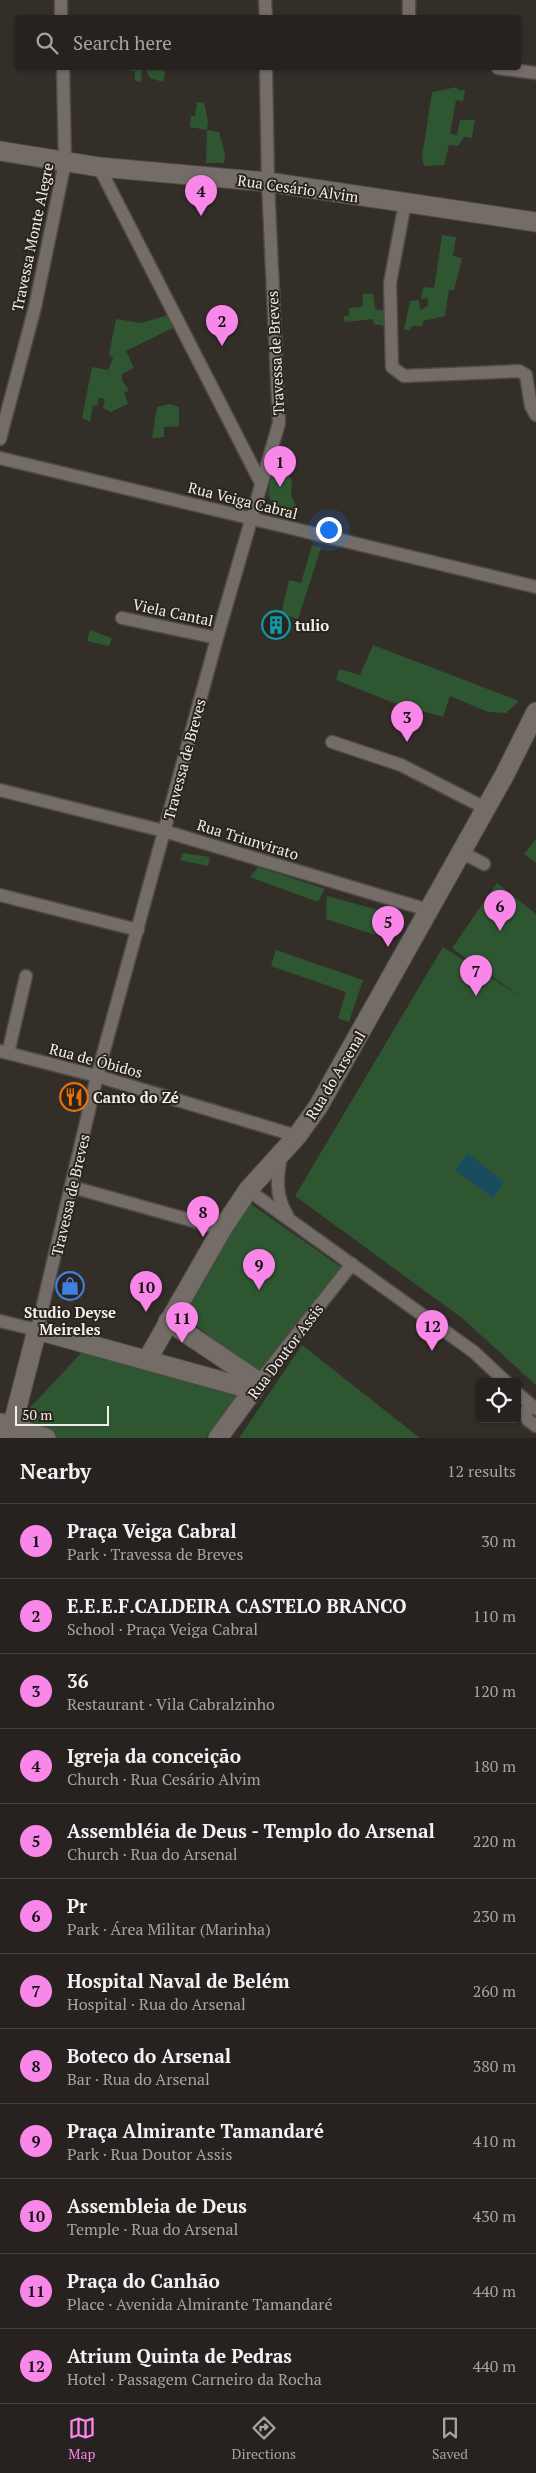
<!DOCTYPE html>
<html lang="en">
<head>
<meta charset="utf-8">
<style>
	:root { --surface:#27221f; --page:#2f2a28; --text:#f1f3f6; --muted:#a4a4a4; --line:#433f3d; --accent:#f987e9 }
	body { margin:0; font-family:"PT Serif",serif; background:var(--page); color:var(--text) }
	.controls { position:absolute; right:15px; bottom:15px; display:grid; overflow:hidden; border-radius:5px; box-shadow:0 1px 4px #0004 }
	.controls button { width:45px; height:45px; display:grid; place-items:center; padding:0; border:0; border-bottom:1px solid var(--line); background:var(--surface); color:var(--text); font:25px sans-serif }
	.scale { position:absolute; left:15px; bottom:12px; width:94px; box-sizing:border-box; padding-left:5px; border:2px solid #f1eeea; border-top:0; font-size:14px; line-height:18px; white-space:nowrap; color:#f1eeea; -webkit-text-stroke:4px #2a241f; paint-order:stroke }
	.you { position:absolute; left:328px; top:529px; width:18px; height:18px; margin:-12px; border:4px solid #fff; border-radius:50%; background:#1a73e8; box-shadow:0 0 0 8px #1a73e833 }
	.badge { display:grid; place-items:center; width:32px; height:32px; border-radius:50%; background:var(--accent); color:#111; font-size:16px; font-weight:700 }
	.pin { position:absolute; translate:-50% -41px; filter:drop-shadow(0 1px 2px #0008) }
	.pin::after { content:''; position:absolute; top:26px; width:18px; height:15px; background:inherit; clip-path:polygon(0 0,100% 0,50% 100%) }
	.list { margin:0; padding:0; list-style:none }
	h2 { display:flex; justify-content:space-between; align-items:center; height:65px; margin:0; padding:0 20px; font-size:21px }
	h2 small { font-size:16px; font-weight:400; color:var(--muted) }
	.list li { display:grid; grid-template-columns:32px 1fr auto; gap:15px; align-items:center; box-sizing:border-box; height:75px; padding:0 20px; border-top:1px solid var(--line) }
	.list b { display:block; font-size:19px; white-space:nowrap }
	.list p { margin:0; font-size:16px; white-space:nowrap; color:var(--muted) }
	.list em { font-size:16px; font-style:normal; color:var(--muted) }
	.icon { flex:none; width:28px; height:28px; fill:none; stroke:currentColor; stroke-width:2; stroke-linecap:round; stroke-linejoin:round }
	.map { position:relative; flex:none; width:536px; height:1438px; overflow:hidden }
	.search { position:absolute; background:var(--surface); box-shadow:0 1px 4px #0004; left:15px; right:15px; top:15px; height:55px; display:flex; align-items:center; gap:12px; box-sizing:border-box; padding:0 18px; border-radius:5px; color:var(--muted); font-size:19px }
	.sheet { height:965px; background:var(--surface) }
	nav { display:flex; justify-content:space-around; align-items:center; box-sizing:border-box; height:70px; border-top:1px solid var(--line); background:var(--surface); font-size:14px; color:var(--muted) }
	nav a { display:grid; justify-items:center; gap:2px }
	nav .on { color:var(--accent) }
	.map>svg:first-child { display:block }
	.green { fill:#2e5631 }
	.water { fill:#194d5e }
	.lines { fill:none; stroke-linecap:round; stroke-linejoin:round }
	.street-casing { stroke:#4e4a46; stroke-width:15 }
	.secondary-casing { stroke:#4e4a46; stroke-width:21 }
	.street { stroke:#736c67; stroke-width:12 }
	.secondary { stroke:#736c67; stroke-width:19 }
	.labels { text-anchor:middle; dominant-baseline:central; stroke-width:4; stroke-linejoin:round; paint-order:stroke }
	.street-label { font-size:15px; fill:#f1eeea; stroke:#2a241f }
	.poi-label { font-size:15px; font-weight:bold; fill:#f1eeea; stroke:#2a241f; text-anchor:start }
</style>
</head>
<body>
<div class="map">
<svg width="536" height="1438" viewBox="0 0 536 1438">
	<rect width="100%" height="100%" fill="#342e29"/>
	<path class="green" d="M90 68H162L165 73 163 82 150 78 146 70 142 71 141 82 135 81V71Z
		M457 87V90H465L463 101 456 100 450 134 457 135 460 120H475L472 138 464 137 458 146 449 145 444 165 424 166 422 157 432 92Z
		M197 102 204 103 208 121 207 130 219 132 225 155 224 163H206L207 130 190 127 191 116H195Z
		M442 235 456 237 453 256 462 258 454 290H449L445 316 423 321 422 326H412L410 330H404L410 301 419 300 420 310 428 306V298L421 299 423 287 434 288Z
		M363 294H373L375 309 386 311 385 326 374 324 373 319 345 322 343 316H349V308L362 307Z
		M168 315 173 328 126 351 134 368 122 374V380L129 391 124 392 128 404 111 412 103 408 105 399 99 398 97 406 93 405 90 422 82 418 92 367 108 370 113 358 109 354 116 319 141 323Z
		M170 404 179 407V426L164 427V437L152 438 157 407Z
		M284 462 286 474 292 479 291 496 299 511 293 519 279 515 268 495 273 465Z
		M312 545 321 548 298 619 281 614 289 580 301 583Z
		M90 630 112 638 109 646 87 641Z
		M373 645 519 701 506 713 488 712 450 696 443 717 391 702 336 680 339 669 360 675Z
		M536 839V863L524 854Z
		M183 853 210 857 208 866 180 860Z
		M258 867 325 889 318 902 250 877Z
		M497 883 536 914V1385L462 1318 295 1196 443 947 521 997 452 948Z
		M327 896 382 911 375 935 326 919Z
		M276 950 363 980 349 1022 338 1018 346 992 271 966Z
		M245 1200 341 1267 261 1378 181 1313Z
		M302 1345 420 1438H239Z
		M84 1350 240 1391 206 1438H54L12 1427Z"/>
	<path class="water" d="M468 1153 504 1182 493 1198 455 1170Z"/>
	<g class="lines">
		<defs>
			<path id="street" d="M61 0V18
				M265 0 266 18
				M409 18V0
				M498 68 536 73
				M99 167 261 483
				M405 203 390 283 392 367 404 376 519 371 526 375 531 406 536 415
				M0 439 35 307 65 162 63 68
				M0 458 536 587
				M122 618 217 638
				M332 742 401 765 485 808
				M0 790 164 831 428 910
				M461 852 484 864
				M0 895 138 930
				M0 1051 97 1076 297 1136
				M8 1053 26 976
				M281 1155C277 1177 275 1196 287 1215
				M72 1187 222 1229
				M248 1190 474 1352 506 1382
				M0 1321 37 1330 97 1076 217 638 279 423 268 182 266 68
				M259 1382 352 1264
				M517 1393 536 1409
				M530 1405 525 1413 528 1420 536 1426"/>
			<path id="secondary" d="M0 151 99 167 268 182 536 222
				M168 1321 259 1382 218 1438
				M147 1360 222 1229 248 1190 297 1136 318 1107 504 776 536 712
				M1 1423 46 1438
				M0 1438 12 1427 37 1330 254 1390"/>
		</defs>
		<use href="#street" class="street-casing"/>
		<use href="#secondary" class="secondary-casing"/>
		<use href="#street" class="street"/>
		<use href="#secondary" class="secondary"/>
	</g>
	<defs>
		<symbol id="building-ring" viewBox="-11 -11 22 22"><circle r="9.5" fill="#2a241f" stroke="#0f9aa8" stroke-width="1.5"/><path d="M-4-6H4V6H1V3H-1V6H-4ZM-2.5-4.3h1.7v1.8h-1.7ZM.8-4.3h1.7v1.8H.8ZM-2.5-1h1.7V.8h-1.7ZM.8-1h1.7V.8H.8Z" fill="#0f9aa8"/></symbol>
		<symbol id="restaurant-ring" viewBox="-11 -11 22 22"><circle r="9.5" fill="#2a241f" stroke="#e8710a" stroke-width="1.5"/><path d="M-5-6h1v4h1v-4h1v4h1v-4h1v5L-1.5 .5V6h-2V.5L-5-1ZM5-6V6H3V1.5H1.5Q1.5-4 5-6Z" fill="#e8710a"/></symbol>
		<symbol id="shop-ring" viewBox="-11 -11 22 22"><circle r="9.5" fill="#2a241f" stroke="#3f7fe0" stroke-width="1.5"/><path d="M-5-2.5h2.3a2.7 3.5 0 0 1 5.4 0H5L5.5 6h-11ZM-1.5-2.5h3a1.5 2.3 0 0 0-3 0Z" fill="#3f7fe0"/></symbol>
	</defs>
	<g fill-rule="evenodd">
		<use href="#building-ring" x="260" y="609" width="32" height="32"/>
		<use href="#restaurant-ring" x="58" y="1081" width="32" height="32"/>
		<use href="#shop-ring" x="54" y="1270" width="32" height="32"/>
	</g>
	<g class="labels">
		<g class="street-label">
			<text transform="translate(298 188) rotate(8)">Rua Cesário Alvim</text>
			<text transform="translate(32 237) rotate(-78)">Travessa Monte Alegre</text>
			<text transform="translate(275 353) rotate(-93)">Travessa de Breves</text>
			<text transform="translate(243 500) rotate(14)">Rua Veiga Cabral</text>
			<text transform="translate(173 612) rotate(12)">Viela Cantal</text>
			<text transform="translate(184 759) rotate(-75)">Travessa de Breves</text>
			<text transform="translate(248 839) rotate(17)">Rua Triunvirato</text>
			<text transform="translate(96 1060) rotate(15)">Rua de Óbidos</text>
			<text transform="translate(335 1075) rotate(-59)">Rua do Arsenal</text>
			<text transform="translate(70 1195) rotate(-77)">Travessa de Breves</text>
			<text transform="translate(285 1351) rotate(-53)">Rua Doutor Assis</text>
		</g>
		<g class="poi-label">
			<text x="295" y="625">tulio</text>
			<text x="93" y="1097">Canto do Zé</text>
			<text x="70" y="1312" text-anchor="middle">Studio Deyse<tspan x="70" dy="17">Meireles</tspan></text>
		</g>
	</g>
</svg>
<div class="controls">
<button><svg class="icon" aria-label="locate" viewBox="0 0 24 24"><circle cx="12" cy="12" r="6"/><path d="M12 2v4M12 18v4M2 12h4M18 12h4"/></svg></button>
</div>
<div class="scale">50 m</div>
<div class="you"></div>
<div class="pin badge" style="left:280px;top:487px">1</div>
<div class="pin badge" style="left:222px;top:346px">2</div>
<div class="pin badge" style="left:407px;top:742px">3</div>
<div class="pin badge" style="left:201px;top:216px">4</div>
<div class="pin badge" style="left:388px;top:947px">5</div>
<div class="pin badge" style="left:500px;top:931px">6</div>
<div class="pin badge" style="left:476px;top:996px">7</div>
<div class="pin badge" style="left:203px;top:1237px">8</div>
<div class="pin badge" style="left:259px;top:1290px">9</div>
<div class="pin badge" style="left:146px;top:1312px">10</div>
<div class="pin badge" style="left:182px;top:1343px">11</div>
<div class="pin badge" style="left:432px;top:1351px">12</div>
<div class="search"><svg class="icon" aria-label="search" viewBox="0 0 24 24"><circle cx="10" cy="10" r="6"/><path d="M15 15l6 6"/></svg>Search here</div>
</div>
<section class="sheet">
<h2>Nearby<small>12 results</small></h2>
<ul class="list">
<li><span class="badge">1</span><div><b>Praça Veiga Cabral</b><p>Park · Travessa de Breves</p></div><em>30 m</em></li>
<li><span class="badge">2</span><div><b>E.E.E.F.CALDEIRA CASTELO BRANCO</b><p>School · Praça Veiga Cabral</p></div><em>110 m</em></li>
<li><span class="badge">3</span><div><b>36</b><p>Restaurant · Vila Cabralzinho</p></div><em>120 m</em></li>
<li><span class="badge">4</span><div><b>Igreja da conceição</b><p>Church · Rua Cesário Alvim</p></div><em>180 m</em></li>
<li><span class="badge">5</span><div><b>Assembléia de Deus - Templo do Arsenal</b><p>Church · Rua do Arsenal</p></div><em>220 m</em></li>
<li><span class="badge">6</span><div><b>Pr</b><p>Park · Área Militar (Marinha)</p></div><em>230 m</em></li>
<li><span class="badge">7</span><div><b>Hospital Naval de Belém</b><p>Hospital · Rua do Arsenal</p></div><em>260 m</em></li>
<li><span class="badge">8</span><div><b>Boteco do Arsenal</b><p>Bar · Rua do Arsenal</p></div><em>380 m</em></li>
<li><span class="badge">9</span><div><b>Praça Almirante Tamandaré</b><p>Park · Rua Doutor Assis</p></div><em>410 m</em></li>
<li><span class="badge">10</span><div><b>Assembleia de Deus</b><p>Temple · Rua do Arsenal</p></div><em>430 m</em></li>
<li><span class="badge">11</span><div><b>Praça do Canhão</b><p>Place · Avenida Almirante Tamandaré</p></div><em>440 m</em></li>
<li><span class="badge">12</span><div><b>Atrium Quinta de Pedras</b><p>Hotel · Passagem Carneiro da Rocha</p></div><em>440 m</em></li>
</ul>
</section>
<nav>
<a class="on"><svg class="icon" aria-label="map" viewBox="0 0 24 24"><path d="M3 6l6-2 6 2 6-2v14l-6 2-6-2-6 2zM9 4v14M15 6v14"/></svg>Map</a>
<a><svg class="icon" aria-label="directions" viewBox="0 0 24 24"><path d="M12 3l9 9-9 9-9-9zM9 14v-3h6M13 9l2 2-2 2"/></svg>Directions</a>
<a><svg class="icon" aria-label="saved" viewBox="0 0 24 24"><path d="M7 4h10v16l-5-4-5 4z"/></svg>Saved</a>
</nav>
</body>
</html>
